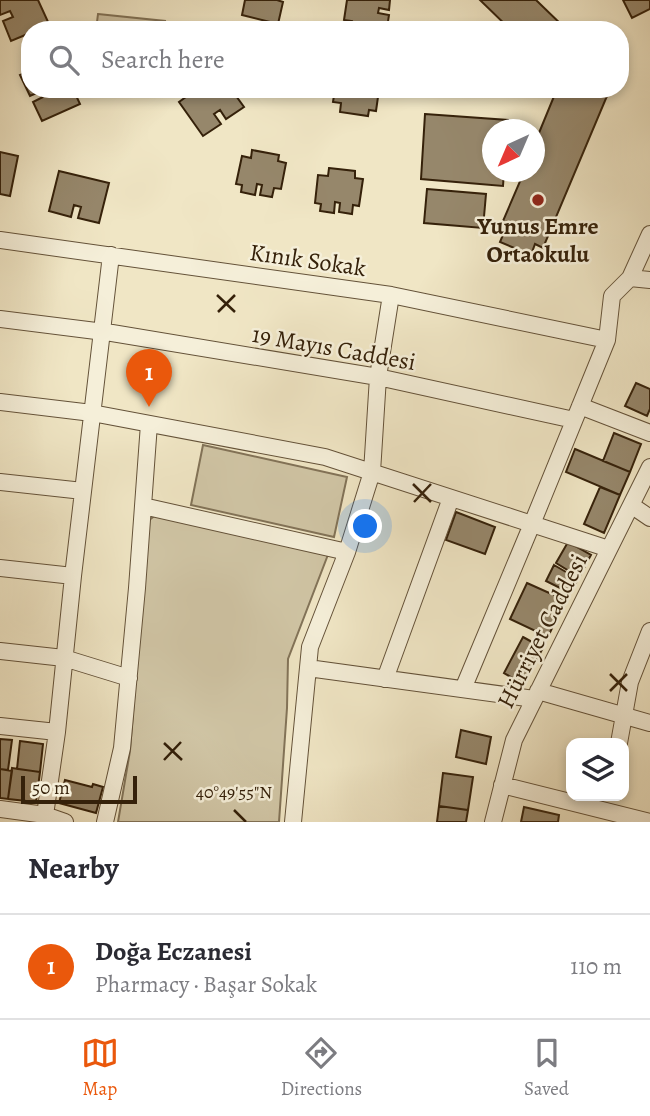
<!DOCTYPE html>
<html lang="en">
<head>
<meta charset="utf-8">
<style>
	:root { --surface:#fff; --page:#f2f2f3; --text:#2b2b33; --muted:#7c7c81; --line:#e1e1e2; --accent:#ea580c }
	body { margin:0; font-family:Alegreya,serif; background:var(--page); color:var(--text) }
	.controls { position:absolute; right:21px; bottom:21px; display:grid; overflow:hidden; border-radius:14px; box-shadow:0 4px 10px #0003 }
	.controls button { width:63px; height:63px; display:grid; place-items:center; padding:0; border:0; border-bottom:2px solid var(--line); background:var(--surface); color:var(--text); font:35px sans-serif }
	.compass { position:absolute; left:482px; top:119px; width:63px; height:63px; border-radius:50%; background:var(--surface); box-shadow:0 4px 10px #0003; rotate:224deg }
	.scale { position:absolute; left:21px; bottom:18px; width:116px; box-sizing:border-box; padding-left:7px; border:4px solid #35210a; border-top:0; font-size:19px; line-height:24px; white-space:nowrap; color:#35210a; -webkit-text-stroke:5px #f5efd9; paint-order:stroke }
	.you { position:absolute; left:366px; top:527px; width:24px; height:24px; margin:-18px; border:5px solid #fff; border-radius:50%; background:#1a73e8; box-shadow:0 0 0 10px #1a73e833 }
	.badge { display:grid; place-items:center; width:46px; height:46px; border-radius:50%; background:var(--accent); color:#fff; font-size:23px; font-weight:700 }
	.pin { position:absolute; translate:-50% -58px; filter:drop-shadow(0 2px 4px #0008) }
	.pin::after { content:''; position:absolute; top:37px; width:24px; height:21px; background:inherit; clip-path:polygon(0 0,100% 0,50% 100%) }
	.list { margin:0; padding:0; list-style:none }
	h2 { display:flex; justify-content:space-between; align-items:center; height:91px; margin:0; padding:0 28px; font-size:30px }
	h2 small { font-size:23px; font-weight:400; color:var(--muted) }
	.list li { display:grid; grid-template-columns:46px 1fr auto; gap:21px; align-items:center; box-sizing:border-box; height:105px; padding:0 28px; border-top:2px solid var(--line) }
	.list b { display:block; font-size:26px; white-space:nowrap }
	.list p { margin:0; font-size:23px; white-space:nowrap; color:var(--muted) }
	.list em { font-size:23px; font-style:normal; color:var(--muted) }
	.icon { flex:none; width:38px; height:38px; fill:none; stroke:currentColor; stroke-width:2; stroke-linecap:round; stroke-linejoin:round }
	.map { position:relative; flex:none; width:650px; height:822px; overflow:hidden }
	.search { position:absolute; background:var(--surface); box-shadow:0 4px 10px #0003; left:21px; right:21px; top:21px; height:77px; display:flex; align-items:center; gap:18px; box-sizing:border-box; padding:0 24px; border-radius:28px; color:var(--muted); font-size:26px }
	.sheet { height:196px; background:var(--surface) }
	nav { display:flex; justify-content:space-around; align-items:center; box-sizing:border-box; height:98px; border-top:2px solid var(--line); background:var(--surface); font-size:19px; color:var(--muted) }
	nav a { display:grid; justify-items:center; gap:4px }
	nav .on { color:var(--accent) }
	.map>svg:first-child { display:block }
	.green { fill:#d0c5a5; stroke:#827358; stroke-width:2 }
	.building { fill:#96876b; stroke:#35210a; stroke-width:2 }
	.lines { fill:none; stroke-linecap:round; stroke-linejoin:round }
	.minor-casing { stroke:#645239; stroke-width:18 }
	.minor { stroke:#f5efd9; stroke-width:16 }
	.ticks { fill:none; stroke:#35210a; stroke-width:2.5 }
	.poi-dot { fill:#8f2418; stroke:#f5efd9; stroke-width:2.5 }
	.labels { text-anchor:middle; dominant-baseline:central; stroke-width:5; stroke-linejoin:round; paint-order:stroke }
	.poi-label { font-size:24px; font-weight:bold; fill:#35210a; stroke:#f5efd9 }
	.street-label { font-size:24px; fill:#35210a; stroke:#f5efd9 }
	.ticks-label { font-size:18px; text-anchor:middle; fill:#35210a; stroke:#f5efd9; stroke-width:5; stroke-linejoin:round; paint-order:stroke }
</style>
</head>
<body>
<div class="map">
<svg width="650" height="822" viewBox="0 0 650 822">
	<rect width="100%" height="100%" fill="#f0e6c5"/>
	<filter id="stains"><feTurbulence type="fractalNoise" baseFrequency=".00286" numOctaves="4"/><feColorMatrix values="0 0 0 0 .2 0 0 0 0 .09 0 0 0 0 .02 0 0 0 .5 -.17"/></filter>
	<radialGradient id="worn" r=".72"><stop offset=".6" stop-color="#630" stop-opacity="0"/><stop offset="1" stop-color="#630" stop-opacity=".3"/></radialGradient>
	<path class="green" d="M98 14 165 21 164 30H96Z
		M203 445 347 477 334 537 191 505Z
		M157 514 329 552 288 659 287 708 279 822H118L130 751 148 521Z"/>
	<path class="building" d="M0 0H38L49 24 36 30H30V33L11 41 3 21 13 17 10 11 0 15Z
		M245 0H277L283 2 278 24 242 15Z
		M347 0H390L389 10 379 8 378 13 389 15 387 28 351 30 352 21 344 20Z
		M480 0H536L567 30H511Z
		M623 0H650V9L632 18Z
		M30 71V89H73L80 104 42 121 33 102 43 97 41 91 30 96 20 75Z
		M197 89H231L244 107 226 119 220 110 214 114 221 124 203 136 179 102Z
		M335 89H378L377 92 367 91V96L378 97 376 111 369 110 368 116 340 112 341 103 333 102Z
		M557 89H591L607 96 543 248 535 244 531 255 500 242 505 230 500 228 524 172H534V145Z
		M425 114 508 120 507 130H492V172H504L503 186 421 179Z
		M252 150 279 155 278 161 286 163 281 189 274 188 272 197 260 195 262 185 257 184 255 195 241 192 242 185 236 184 242 156 251 158Z
		M0 152 18 156 10 196 0 194Z
		M329 168 355 171V178L363 179 359 206 353 205 352 214 339 212 340 203 335 202 334 213 320 211 321 204 315 203 318 175 328 176Z
		M59 171 109 183 99 223 78 218 81 207 74 205 71 217 49 211Z
		M427 189 486 194 483 228 424 223Z
		M636 383 650 389V409L647 416 625 406Z
		M614 433 641 444 630 472 603 461Z
		M575 449 630 472 620 495 566 472Z
		M600 487 620 495 604 533 584 524Z
		M456 512 495 527 485 554 446 540Z
		M568 542 591 555 579 577 556 563Z
		M554 565 578 579 570 593 546 581Z
		M527 583 565 600 548 637 510 619Z
		M523 637 543 648 523 684 504 673Z
		M461 730 491 737 486 764 456 757Z
		M0 739 12 740 8 770 0 769Z
		M20 741 43 744 40 772 17 769Z
		M12 768 40 772 36 802 8 799Z
		M0 769 12 771 8 799 0 798Z
		M443 773 473 777 468 810 439 806Z
		M65 780 92 787 93 784 103 787 96 813 59 803Z
		M439 806 468 810 466 822H437Z
		M524 807 559 815 558 822H521Z"/>
	<g class="lines">
		<defs>
			<path id="minor" d="M0 240 391 295 607 340
				M630 278 650 280
				M0 319 112 333 378 377 574 420
				M0 402 92 413 325 457 609 549
				M580 406 650 433
				M0 482 83 491
				M631 505 650 518
				M143 506 347 552
				M0 568 73 576
				M0 651 64 658 129 678
				M308 668 534 699
				M385 679 451 498
				M463 689 532 524 607 340 612 296 630 278 650 234
				M538 691 650 723
				M0 726 57 732
				M619 743 630 682 650 631
				M502 785 650 822
				M0 809 45 815 65 822
				M44 822 57 732 73 576 111 255
				M105 822 122 748 137 588 149 424
				M293 822 310 647 347 552 372 472 378 377 391 295
				M493 822 514 740 650 467"/>
		</defs>
		<use href="#minor" class="minor-casing"/>
		<use href="#minor" class="minor"/>
	</g>
	<path class="ticks" d="M217 295 235 312M218 312 235 295M413 484 431 502M414 502 431 484M610 674 627 691M610 691 627 674M164 743 182 760M164 760 181 742M234 810 246 822"/>
	<circle class="poi-dot" cx="538" cy="200" r="7"/>
	<g class="labels">
		<g class="poi-label">
			<text x="538" y="226">Yunus Emre<tspan x="538" dy="28">Ortaokulu</tspan></text>
		</g>
		<g class="street-label">
			<text transform="translate(308 260) rotate(8)">Kınık Sokak</text>
			<text transform="translate(334 348) rotate(10)">19 Mayıs Caddesi</text>
			<text transform="translate(542 631) rotate(-63)">Hürriyet Caddesi</text>
		</g>
	</g>
	<g class="ticks-label">
		<text x="234" y="798">40°49'55"N</text>
	</g>
	<rect width="100%" height="100%" filter="url(#stains)"/>
	<rect width="100%" height="100%" fill="url(#worn)"/>
</svg>
<div class="controls">
<button><svg class="icon" aria-label="layers" viewBox="0 0 24 24"><path d="M12 4l9 5-9 5-9-5zM3 14l9 5 9-5"/></svg></button>
</div>
<svg class="compass" viewBox="-18 -18 36 36"><path d="M0-13l5 13h-10z" fill="#e53935"/><path d="M0 13l5-13h-10z" fill="#7c7c81"/></svg>
<div class="scale">50 m</div>
<div class="you"></div>
<div class="pin badge" style="left:149px;top:407px">1</div>
<div class="search"><svg class="icon" aria-label="search" viewBox="0 0 24 24"><circle cx="10" cy="10" r="6"/><path d="M15 15l6 6"/></svg>Search here</div>
</div>
<section class="sheet">
<h2>Nearby<small></small></h2>
<ul class="list">
<li><span class="badge">1</span><div><b>Doğa Eczanesi</b><p>Pharmacy · Başar Sokak</p></div><em>110 m</em></li>
</ul>
</section>
<nav>
<a class="on"><svg class="icon" aria-label="map" viewBox="0 0 24 24"><path d="M3 6l6-2 6 2 6-2v14l-6 2-6-2-6 2zM9 4v14M15 6v14"/></svg>Map</a>
<a><svg class="icon" aria-label="directions" viewBox="0 0 24 24"><path d="M12 3l9 9-9 9-9-9zM9 14v-3h6M13 9l2 2-2 2"/></svg>Directions</a>
<a><svg class="icon" aria-label="saved" viewBox="0 0 24 24"><path d="M7 4h10v16l-5-4-5 4z"/></svg>Saved</a>
</nav>
</body>
</html>
